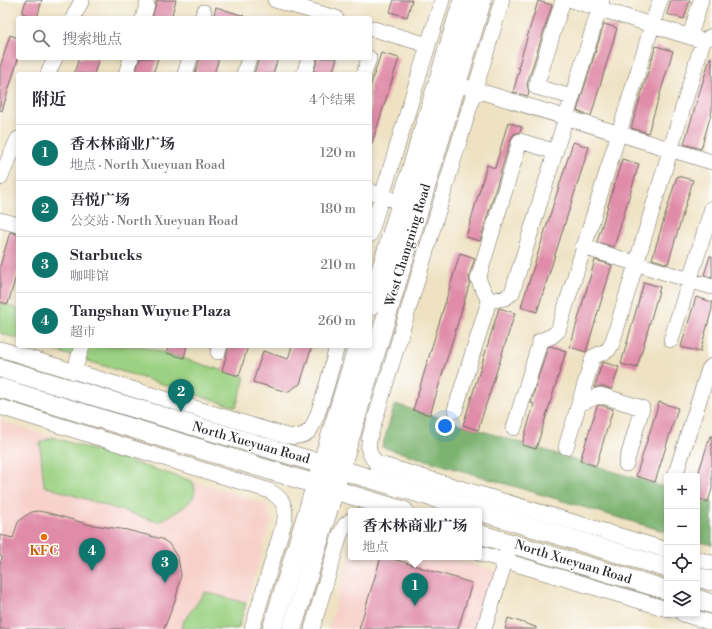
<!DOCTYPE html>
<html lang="zh">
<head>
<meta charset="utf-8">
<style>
	:root { --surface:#fff; --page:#f7f7f7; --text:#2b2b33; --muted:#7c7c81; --line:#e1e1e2; --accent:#0f766e }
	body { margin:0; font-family:"Libre Bodoni","Noto Serif SC",serif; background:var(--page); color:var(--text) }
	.controls { position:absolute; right:12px; bottom:12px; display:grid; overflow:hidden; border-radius:4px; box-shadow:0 2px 6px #0003 }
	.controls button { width:36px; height:36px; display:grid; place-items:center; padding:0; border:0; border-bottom:1px solid var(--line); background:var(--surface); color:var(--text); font:20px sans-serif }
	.you { position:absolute; left:445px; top:426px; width:14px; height:14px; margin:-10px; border:3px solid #fff; border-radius:50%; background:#1a73e8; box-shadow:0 0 0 6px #1a73e833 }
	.badge { display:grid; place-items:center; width:26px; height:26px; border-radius:50%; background:var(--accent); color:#fff; font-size:13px; font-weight:700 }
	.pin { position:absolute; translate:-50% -33px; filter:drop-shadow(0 1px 2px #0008) }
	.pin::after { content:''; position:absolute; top:21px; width:14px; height:12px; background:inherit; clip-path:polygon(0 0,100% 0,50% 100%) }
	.popup { position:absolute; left:348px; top:508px; width:134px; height:52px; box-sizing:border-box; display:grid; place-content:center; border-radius:4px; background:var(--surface); filter:drop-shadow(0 1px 3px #0005); font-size:13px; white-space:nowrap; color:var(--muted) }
	.popup b { font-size:15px; color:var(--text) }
	.popup::after { content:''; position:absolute; left:50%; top:100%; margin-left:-8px; border:8px solid transparent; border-top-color:var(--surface) }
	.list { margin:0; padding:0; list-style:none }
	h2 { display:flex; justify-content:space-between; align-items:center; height:52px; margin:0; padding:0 16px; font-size:17px }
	h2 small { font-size:13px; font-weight:400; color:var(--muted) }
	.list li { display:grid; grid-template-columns:26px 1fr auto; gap:12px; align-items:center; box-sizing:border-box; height:56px; padding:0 16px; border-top:1px solid var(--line) }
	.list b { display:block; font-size:15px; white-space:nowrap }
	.list p { margin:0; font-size:13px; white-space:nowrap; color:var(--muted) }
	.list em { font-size:13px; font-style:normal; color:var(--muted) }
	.icon { flex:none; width:22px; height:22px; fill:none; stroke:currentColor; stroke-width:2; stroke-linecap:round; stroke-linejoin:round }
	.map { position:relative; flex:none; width:712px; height:629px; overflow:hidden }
	.search { position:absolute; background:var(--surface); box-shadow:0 2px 6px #0003; left:16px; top:16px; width:356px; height:44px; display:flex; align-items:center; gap:10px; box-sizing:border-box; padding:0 14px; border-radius:4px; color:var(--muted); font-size:15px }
	.panel { position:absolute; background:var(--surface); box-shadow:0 2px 6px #0003; left:16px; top:72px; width:356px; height:276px; border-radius:4px }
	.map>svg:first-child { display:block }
	.built { fill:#f7d0c9 }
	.green { fill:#9bd182; stroke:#637e56 }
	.forest { fill:#7cb370; stroke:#546f4e }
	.building { fill:#e08ca9 }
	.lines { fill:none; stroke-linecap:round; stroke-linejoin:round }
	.minor-casing { stroke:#6f6b60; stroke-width:16 }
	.major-casing { stroke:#6f6b60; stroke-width:20 }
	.minor { stroke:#fff; stroke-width:15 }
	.major { stroke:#fff; stroke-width:19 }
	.food-dot { fill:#e8710a; stroke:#fff; stroke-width:1.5 }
	.labels { text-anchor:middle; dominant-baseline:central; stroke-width:3; stroke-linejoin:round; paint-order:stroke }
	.street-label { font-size:13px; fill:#2b2b2b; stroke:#fff }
	.food-label { font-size:13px; font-weight:bold; fill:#c56008; stroke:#fff }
</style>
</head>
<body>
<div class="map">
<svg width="712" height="629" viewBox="0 0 712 629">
	<rect width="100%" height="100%" fill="#fff"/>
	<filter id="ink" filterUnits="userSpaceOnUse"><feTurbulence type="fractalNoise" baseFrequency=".025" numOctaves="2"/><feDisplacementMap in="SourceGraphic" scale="8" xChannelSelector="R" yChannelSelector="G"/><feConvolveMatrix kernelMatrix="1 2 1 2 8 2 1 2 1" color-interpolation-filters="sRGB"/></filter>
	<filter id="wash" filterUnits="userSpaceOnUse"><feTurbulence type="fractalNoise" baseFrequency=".012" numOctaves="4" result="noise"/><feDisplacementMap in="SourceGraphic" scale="16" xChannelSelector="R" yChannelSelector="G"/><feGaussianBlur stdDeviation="0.9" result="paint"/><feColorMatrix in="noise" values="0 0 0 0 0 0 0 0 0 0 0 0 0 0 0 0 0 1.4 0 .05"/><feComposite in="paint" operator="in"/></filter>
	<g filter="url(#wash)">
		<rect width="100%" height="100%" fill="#eee2c2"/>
		<path class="built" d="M0 421 265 504 271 521 238 629H0Z
			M351 552V557H447L498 572 481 629H328Z"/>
		<path class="green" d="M0 303 18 309V339L0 333Z
			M40 346H141L245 377 236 407Z
			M52 437 192 481C205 501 172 514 158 522L44 486 40 443Z
			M205 592 246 603 238 629H181L183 622Z"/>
		<path class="forest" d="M395 404 667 488V532L382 447Z
			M697 497 712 502V545L697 541Z"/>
		<g id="blocks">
			<path class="building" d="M26 0H42L37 18 22 13Z
				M157 0H176L171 18H152Z
				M394 0H412L407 17 390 12Z
				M671 0H690L684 19 667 14Z
				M538 1 552 5 527 84 529 92 528 96 513 92 520 68H518Z
				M216 7 244 16V18H213Z
				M604 24 617 28 591 116 577 111Z
				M10 35 18 38V59L2 111 0 110V67Z
				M656 46 673 51 648 133 631 128Z
				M381 53 399 58 372 143H370V87Z
				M79 58H99L94 74H74Z
				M140 58H158L153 74H135Z
				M200 58H219L214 74H195Z
				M259 58H278L273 74H254Z
				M318 58H337L332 74H313Z
				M710 58H712V111L701 149 684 144Z
				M508 122 522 127 520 132 514 134 511 138 480 241 466 237 487 165 495 168Z
				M573 142 589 147 537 312 521 307Z
				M622 159 639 164 614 247 597 242Z
				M677 176 693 180 668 264 652 259Z
				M10 232 18 234V269L8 304 0 302V266Z
				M460 253 475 258 469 276 470 282 430 415 413 410Z
				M710 256H712V278L704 275Z
				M595 260 612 265 586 352 570 347Z
				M644 282 660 287 637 368 621 364Z
				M696 297 712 302V309L700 352 681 347Z
				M499 308 515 313 478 430 463 425Z
				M169 346H187L184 358 166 353Z
				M229 346H248L239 376 222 371Z
				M292 346H312L300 384 287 392 253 382 263 351 288 359Z
				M551 346 566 351 536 449 522 445 534 404 531 403 538 378 548 347Z
				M603 362 619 367 612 389 602 386 594 388 602 363Z
				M659 402 678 408 655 482 636 476Z
				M600 405 613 409 596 466 580 461 597 406Z
				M710 436H712V489L708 502 697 498V478Z
				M38 511 49 513 87 524 127 530 162 539 169 544 178 558 181 575 176 598 164 629H0V564L2 557 0 556V535L13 538 18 522 25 516 32 512Z
				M381 557H386L472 583 458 629H359Z
				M508 618 536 627V629H505Z"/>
		</g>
	</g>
	<g filter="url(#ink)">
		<use href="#blocks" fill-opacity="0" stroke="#6f6b60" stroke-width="1"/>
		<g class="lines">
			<defs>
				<path id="minor" d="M275 0 336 18
					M502 0 370 436C367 450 368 452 376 463L667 550
					M563 0 536 87 572 97
					M572 0 703 41 712 36
					M73 18 82 0
					M143 18 147 5
					M202 18 204 12
					M370 28 428 45
					M690 36 701 0
					M48 74 55 58
					M126 74 131 58
					M185 74 190 58
					M244 74 249 58
					M304 74 309 58
					M364 74 369 58
					M466 87 712 162
					M0 178 18 139
					M370 191 381 196 402 203
					M0 220 18 225
					M370 235 442 0
					M583 247 712 287
					M489 301 478 279 520 141 556 152
					M671 340 712 208
					M0 349 287 436C295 437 302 437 308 432 318 424 333 362 337 346
					M218 352 220 346
					M74 372 82 346
					M579 404 600 395 642 408 626 464
					M0 407 270 491C283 500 285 503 285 519L252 629
					M455 410 489 301 505 298 512 293 602 0
					M514 428 540 341 552 336 558 331 660 0
					M566 447 593 357 608 350 612 344 703 41
					M675 476 709 369 712 366
					M479 553 667 609
					M697 559 712 563
					M683 614 712 623
					M312 629 340 535 345 525 351 520
					M484 629 508 552"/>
				<path id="major" d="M370 306 463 0
					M0 368 479 511
					M0 388 404 511
					M479 511 667 568
					M479 534 667 590
					M697 577 712 581
					M697 599 712 604
					M272 629 358 346
					M292 629 482 0"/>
			</defs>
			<use href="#minor" class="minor-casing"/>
			<use href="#major" class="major-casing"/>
			<use href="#minor" class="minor"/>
			<use href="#major" class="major"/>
		</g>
	</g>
	<circle class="food-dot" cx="44" cy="537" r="4"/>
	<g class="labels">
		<g class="street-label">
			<text transform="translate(408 245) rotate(-73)">West Changning Road</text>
			<text transform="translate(251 443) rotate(16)">North Xueyuan Road</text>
			<text transform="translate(573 562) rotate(17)">North Xueyuan Road</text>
		</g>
		<g class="food-label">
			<text x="44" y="551">KFC</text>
		</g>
	</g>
</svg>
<div class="controls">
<button>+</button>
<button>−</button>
<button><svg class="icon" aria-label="locate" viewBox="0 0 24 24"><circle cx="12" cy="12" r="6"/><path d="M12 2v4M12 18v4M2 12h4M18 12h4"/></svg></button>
<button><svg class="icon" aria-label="layers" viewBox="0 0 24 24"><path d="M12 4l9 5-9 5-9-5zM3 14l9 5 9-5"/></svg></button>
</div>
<div class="you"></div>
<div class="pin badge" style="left:415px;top:606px">1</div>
<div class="popup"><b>香木林商业广场</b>地点</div>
<div class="pin badge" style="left:181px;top:412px">2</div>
<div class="pin badge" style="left:165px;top:583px">3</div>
<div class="pin badge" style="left:92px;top:571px">4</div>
<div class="search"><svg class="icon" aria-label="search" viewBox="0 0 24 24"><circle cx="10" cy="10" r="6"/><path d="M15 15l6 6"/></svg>搜索地点</div>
<section class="panel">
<h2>附近<small>4个结果</small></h2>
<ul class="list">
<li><span class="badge">1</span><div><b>香木林商业广场</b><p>地点 · North Xueyuan Road</p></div><em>120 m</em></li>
<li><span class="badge">2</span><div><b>吾悦广场</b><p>公交站 · North Xueyuan Road</p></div><em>180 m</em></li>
<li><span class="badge">3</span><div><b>Starbucks</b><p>咖啡馆</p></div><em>210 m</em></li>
<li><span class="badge">4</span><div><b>Tangshan Wuyue Plaza</b><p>超市</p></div><em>260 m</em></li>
</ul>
</section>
</div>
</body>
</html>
